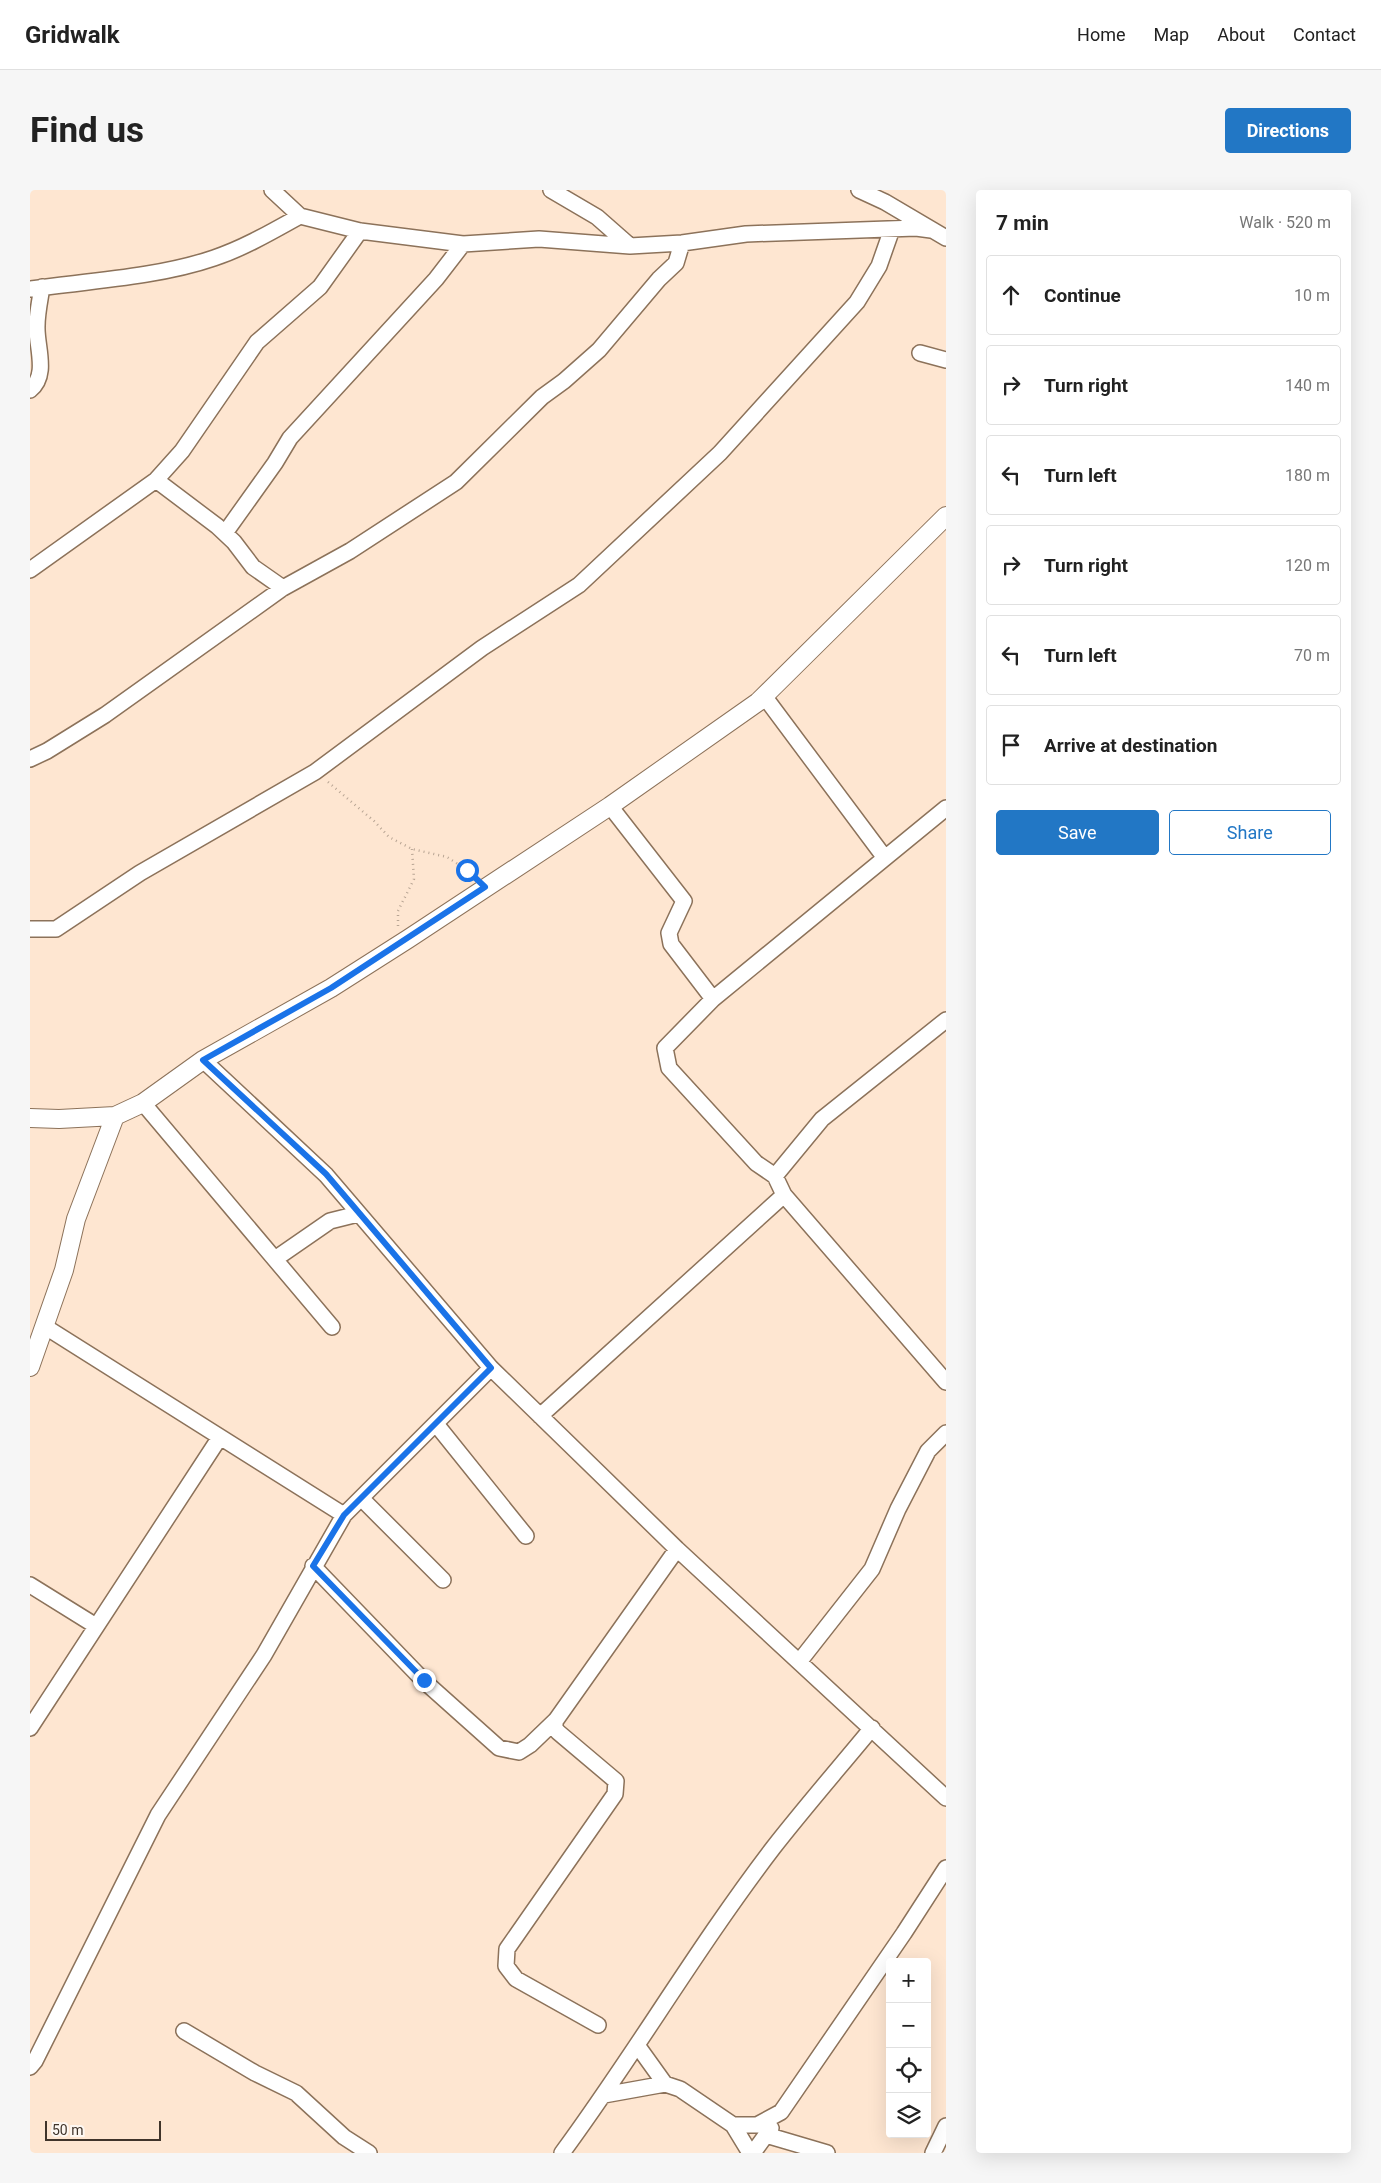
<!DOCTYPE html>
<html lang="en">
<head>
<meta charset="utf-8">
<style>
	:root { --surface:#fff; --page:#f6f6f6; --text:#222; --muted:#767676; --line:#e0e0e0; --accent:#2277c5 }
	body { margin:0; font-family:Roboto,sans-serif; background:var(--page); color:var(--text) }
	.controls { position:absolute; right:15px; bottom:15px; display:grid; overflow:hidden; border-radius:5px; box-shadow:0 5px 20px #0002 }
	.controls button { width:45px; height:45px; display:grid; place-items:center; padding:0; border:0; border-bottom:1px solid var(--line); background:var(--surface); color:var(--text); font:25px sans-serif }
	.scale { position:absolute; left:15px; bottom:12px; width:116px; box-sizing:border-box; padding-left:5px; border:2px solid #40342a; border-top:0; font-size:14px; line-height:18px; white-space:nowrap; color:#40342a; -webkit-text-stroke:4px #fdf7f2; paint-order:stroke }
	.stop { position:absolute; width:15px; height:15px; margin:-11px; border:4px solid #1a73e8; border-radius:50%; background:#fff }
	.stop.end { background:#1a73e8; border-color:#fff; box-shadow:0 1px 5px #0008 }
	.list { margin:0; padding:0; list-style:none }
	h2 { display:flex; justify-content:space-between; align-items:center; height:65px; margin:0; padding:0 20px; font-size:21px }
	h2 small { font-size:16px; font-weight:400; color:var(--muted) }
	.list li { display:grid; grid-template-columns:32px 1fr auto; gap:15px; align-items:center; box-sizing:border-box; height:80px; margin:0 10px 10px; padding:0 10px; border:1px solid var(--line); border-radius:5px }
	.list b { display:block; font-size:19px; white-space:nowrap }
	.list em { font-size:16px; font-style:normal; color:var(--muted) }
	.actions { display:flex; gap:10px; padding:15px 20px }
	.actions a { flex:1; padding:11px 0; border:1px solid var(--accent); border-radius:5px; text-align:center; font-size:18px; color:var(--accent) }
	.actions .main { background:var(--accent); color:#fff }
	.icon { flex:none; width:28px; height:28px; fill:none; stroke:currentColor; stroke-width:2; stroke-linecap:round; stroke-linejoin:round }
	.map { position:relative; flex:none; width:916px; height:1963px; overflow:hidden; border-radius:5px }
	header { display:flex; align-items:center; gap:30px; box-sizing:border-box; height:70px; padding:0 25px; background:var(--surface); border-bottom:1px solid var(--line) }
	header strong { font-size:24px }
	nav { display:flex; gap:28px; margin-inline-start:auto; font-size:18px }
	.intro { display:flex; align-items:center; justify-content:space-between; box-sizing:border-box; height:120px; padding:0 30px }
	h1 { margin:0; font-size:35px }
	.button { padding:12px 22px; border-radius:5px; background:var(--accent); color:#fff; font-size:18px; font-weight:700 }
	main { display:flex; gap:30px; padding:0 30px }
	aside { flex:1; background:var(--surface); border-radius:5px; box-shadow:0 5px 20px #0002 }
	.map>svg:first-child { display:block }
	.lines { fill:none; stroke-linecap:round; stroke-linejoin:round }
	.minor-casing { stroke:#8c725a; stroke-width:18 }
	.tertiary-casing { stroke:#8c725a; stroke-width:20 }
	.path { stroke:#b8a594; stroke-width:2.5; stroke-dasharray:1 4; stroke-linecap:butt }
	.minor { stroke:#fff; stroke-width:15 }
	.tertiary { stroke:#fff; stroke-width:18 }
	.route { stroke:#1a73e8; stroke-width:6 }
</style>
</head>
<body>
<header>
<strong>Gridwalk</strong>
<nav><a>Home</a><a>Map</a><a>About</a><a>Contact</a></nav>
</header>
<div class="intro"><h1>Find us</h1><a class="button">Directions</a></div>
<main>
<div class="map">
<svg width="916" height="1963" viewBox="0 0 916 1963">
	<rect width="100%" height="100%" fill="#fee6d1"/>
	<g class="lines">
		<defs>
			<path id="minor" d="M242 0 270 26 330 41 433 54 509 49 600 56 652 53 716 44 886 38 901 40
				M521 0 567 27 600 56
				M829 0 855 12 916 48
				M0 99C59 91 129 87 184 68 214 58 243 41 270 26
				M890 163 916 170
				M0 200C19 185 6 156 7 136 7 123 10 110 12 97
				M126 290 187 336 204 352 223 377 253 398
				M195 343 245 273 260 248 406 89 433 54
				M0 380 126 290 152 261 227 152 290 97 330 41
				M734 506 855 668 916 618
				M0 569 17 561 75 525 253 398 320 361 426 292 512 207 534 191 569 160 629 89 646 73 652 53
				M580 616 654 711 639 743 641 754 683 809
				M0 739H26L110 683 285 582 452 458 549 395 690 263 827 112 849 76 862 39
				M173 870 296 985 461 1178 647 1359 916 1608
				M113 913 302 1137
				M745 986 792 929 916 830
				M754 1005 916 1192
				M245 1069 300 1031 328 1024
				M14 1136 314 1325
				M510 1226 754 1005 745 986 726 973 639 878 635 858 683 809 855 668
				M406 1234 496 1346
				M331 1308 413 1390
				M283 1376 394 1491 469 1558 489 1562 500 1555 526 1530
				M0 1395 66 1436
				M769 1472 842 1379 868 1319 898 1261 916 1243
				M0 1538 190 1247
				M568 1835 486 1789 476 1776 477 1759 585 1604 586 1591 528 1542 524 1537 526 1530 647 1359
				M154 1841 225 1883 266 1903 314 1947 339 1963
				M607 1855 635 1894
				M0 1877 5 1871 128 1625 234 1465 314 1325 461 1178
				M574 1905 635 1894 650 1899 703 1935H727L751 1922 874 1743 916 1678
				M703 1935 720 1963
				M736 1945 797 1963
				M532 1963C605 1864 668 1756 743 1658 775 1617 809 1578 842 1538
				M723 1963 741 1938
				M903 1963 916 1936"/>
			<path id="tertiary" d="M0 928 29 929 85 926 113 913 173 870 301 798 378 749 580 616 728 512 916 326
				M0 1177 34 1080 46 1029 85 926"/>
		</defs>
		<use href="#minor" class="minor-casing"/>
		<use href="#tertiary" class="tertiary-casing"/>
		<path class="path" d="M298 592 344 631 359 647 382 659 417 667 437 680 445 687
			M368 736V721L384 689 382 659"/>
		<use href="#minor" class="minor"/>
		<use href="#tertiary" class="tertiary"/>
	</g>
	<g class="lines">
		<path class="route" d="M394 1490 283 1376 314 1325 461 1178 296 984 173 870 301 798 455 697 437 680"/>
	</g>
</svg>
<div class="controls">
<button>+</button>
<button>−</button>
<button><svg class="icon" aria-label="locate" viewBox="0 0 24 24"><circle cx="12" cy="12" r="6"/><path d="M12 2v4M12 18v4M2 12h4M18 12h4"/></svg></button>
<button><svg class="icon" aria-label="layers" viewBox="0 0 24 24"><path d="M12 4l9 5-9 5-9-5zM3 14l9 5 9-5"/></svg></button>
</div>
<div class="scale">50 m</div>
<div class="stop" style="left:437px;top:680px"></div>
<div class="stop end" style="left:394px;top:1490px"></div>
</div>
<aside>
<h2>7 min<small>Walk · 520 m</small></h2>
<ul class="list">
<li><svg class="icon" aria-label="ahead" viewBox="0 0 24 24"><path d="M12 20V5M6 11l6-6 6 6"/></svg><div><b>Continue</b></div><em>10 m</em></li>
<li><svg class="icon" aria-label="right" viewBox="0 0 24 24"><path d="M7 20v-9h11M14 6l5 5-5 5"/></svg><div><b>Turn right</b></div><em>140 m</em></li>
<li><svg class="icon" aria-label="left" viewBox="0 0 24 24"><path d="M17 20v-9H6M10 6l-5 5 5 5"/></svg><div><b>Turn left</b></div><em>180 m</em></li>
<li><svg class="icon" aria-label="right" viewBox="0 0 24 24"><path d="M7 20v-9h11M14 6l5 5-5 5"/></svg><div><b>Turn right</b></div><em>120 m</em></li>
<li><svg class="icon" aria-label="left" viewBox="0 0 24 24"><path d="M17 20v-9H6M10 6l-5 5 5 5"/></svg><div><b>Turn left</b></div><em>70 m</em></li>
<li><svg class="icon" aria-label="arrive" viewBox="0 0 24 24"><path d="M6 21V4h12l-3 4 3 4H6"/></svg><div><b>Arrive at destination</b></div></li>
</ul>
<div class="actions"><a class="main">Save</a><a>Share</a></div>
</aside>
</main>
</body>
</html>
